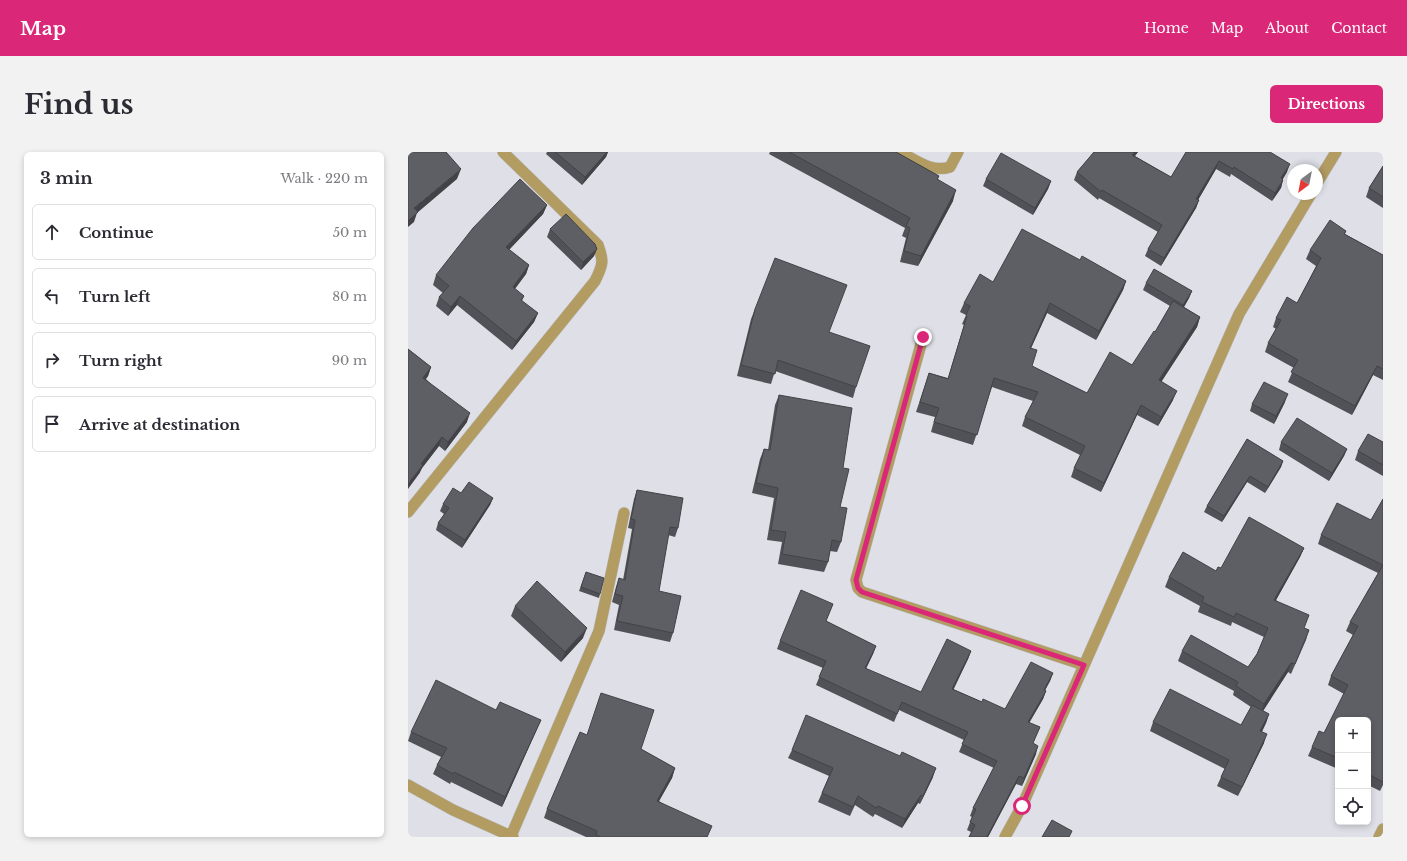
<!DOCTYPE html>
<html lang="en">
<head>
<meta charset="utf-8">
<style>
	:root { --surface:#fff; --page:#f2f2f3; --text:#2b2b33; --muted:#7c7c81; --line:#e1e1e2; --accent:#db2777 }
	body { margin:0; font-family:"Libre Baskerville",serif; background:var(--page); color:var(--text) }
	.controls { position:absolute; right:12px; bottom:12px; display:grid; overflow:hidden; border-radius:6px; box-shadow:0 2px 6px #0003 }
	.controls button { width:36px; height:36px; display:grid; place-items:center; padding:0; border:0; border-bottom:1px solid var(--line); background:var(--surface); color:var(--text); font:20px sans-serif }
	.compass { position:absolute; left:879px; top:12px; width:36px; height:36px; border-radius:50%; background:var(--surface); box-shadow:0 2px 6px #0003; rotate:212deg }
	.stop { position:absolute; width:12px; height:12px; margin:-9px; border:3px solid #db2777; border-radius:50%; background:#fff }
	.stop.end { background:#db2777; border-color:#fff; box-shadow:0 1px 4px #0008 }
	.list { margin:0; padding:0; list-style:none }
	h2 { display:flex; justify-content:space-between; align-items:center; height:52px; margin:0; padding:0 16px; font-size:17px }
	h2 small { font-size:13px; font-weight:400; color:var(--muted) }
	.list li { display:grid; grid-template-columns:26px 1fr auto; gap:12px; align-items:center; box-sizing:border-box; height:56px; margin:0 8px 8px; padding:0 8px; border:1px solid var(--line); border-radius:6px }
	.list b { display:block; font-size:15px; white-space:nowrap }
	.list em { font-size:13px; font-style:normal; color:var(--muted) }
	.icon { flex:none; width:22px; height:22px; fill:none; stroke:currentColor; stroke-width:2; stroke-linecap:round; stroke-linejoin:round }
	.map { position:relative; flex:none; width:975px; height:685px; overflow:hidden; border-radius:6px }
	header { display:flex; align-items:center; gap:24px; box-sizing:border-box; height:56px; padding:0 20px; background:var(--accent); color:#fff }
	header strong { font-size:19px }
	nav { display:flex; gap:22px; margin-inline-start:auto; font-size:14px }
	.intro { display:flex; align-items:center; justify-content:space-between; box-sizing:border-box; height:96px; padding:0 24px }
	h1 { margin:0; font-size:28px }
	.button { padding:10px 18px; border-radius:6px; background:var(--accent); color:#fff; font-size:14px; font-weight:700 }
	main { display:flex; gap:24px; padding:0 24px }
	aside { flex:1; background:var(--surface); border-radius:6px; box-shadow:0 2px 6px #0003 }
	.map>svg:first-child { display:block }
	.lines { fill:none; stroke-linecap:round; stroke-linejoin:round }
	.minor-casing { stroke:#bcbdc4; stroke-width:12 }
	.tertiary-casing { stroke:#bcbdc4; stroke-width:12 }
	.minor { stroke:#b29c62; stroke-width:11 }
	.tertiary { stroke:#b29c62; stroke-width:11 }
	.wall { fill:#515257 }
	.shaded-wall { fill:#424247 }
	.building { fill:#5e5f65; stroke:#424247 }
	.route { stroke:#db2777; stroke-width:5 }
</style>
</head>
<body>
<header>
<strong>Map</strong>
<nav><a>Home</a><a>Map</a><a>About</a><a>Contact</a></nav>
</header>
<div class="intro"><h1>Find us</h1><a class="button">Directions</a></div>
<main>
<aside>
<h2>3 min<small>Walk · 220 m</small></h2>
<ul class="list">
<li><svg class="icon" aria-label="ahead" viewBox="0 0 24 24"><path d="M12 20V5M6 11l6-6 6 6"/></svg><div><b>Continue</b></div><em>50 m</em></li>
<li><svg class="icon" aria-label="left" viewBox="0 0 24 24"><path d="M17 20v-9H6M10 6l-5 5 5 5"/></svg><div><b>Turn left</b></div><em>80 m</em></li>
<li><svg class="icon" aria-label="right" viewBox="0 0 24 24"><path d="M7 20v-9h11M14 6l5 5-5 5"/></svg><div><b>Turn right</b></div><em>90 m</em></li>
<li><svg class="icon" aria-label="arrive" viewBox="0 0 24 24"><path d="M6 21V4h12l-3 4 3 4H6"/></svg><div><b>Arrive at destination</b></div></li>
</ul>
</aside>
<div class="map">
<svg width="975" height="685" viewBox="0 0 975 685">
	<rect width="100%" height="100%" fill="#dfe0e7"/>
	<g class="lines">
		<defs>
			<path id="minor" d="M492 0C509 9 524 21 542 15L550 0
				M515 185 448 428 450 436 454 440 676 513
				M0 360 187 129C195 113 196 109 190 93L95 0
				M0 633 45 658 105 685
				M103 684 191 479 216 361
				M971 685 975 677"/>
			<path id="tertiary" d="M909 31 928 0
				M597 685 614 654 831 162 903 42"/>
		</defs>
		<use href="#minor" class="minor-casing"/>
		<use href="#tertiary" class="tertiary-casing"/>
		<use href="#minor" class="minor"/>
		<use href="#tertiary" class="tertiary"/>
	</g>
	<path class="wall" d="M139 0H200L198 5 174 33 138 2Z
		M362 0H488L531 24 530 27 545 49 510 114 492 110 498 86 494 84 497 76 361 2Z
		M686 0H730L727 4 763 25 778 0 879 20 875 27V28L873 36 864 49 823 22 822 25 808 17 790 48H791L788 56 753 114 737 104 740 97 750 80 691 46 690 48 666 28 669 20Z
		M975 14V56L958 45 961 36Z
		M578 27 643 29 640 37 625 63 575 34Z
		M139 53 135 62 101 98 121 113 118 122 107 137 116 144 114 149 130 161 126 170 104 198 49 153 40 164 28 154 31 145 35 141 25 133 28 123Z
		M142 77 189 97 186 104 173 118 139 85Z
		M938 79 937 82 975 103V228L965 223 944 263 880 230 886 216 857 200 860 191 868 177 865 175 868 166 889 151 908 114 898 107 902 98Z
		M672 108 718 129 715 138 688 188 639 161 623 196 624 214 679 241 724 213 747 180 762 154 735 138 738 131 784 139 781 146 776 155 792 165 789 175 753 230 765 248 750 274 729 263 693 340 663 325 666 316 672 303 614 274 617 265 625 249 584 235 565 293 523 280 527 265 508 260 521 221 540 226 556 173 554 172 558 163 552 160 556 151 585 130Z
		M347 157 422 180 448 235 445 246 367 219 363 232 329 224 343 167Z
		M0 197 23 215 20 224 18 227 59 270 37 299 31 294 14 316 11 322Z
		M371 243 435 316 432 355 433 390 429 400 422 399 420 410 416 420 370 412 374 390 359 388 366 346 344 341 352 307 356 297 360 298 367 253Z
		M877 250 866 272 842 259 844 252Z
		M839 287 875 309 873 315 857 341 839 330 814 370 796 360 799 354Z
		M873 290 939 297 936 304 921 329 871 298Z
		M975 290V324L947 308 950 299Z
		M229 338 270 376 267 385 260 383 251 439 265 481 262 490 206 478 211 453 204 450 208 435 211 426 215 428 224 377 220 376 226 347Z
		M53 341 85 346 82 353 54 396 28 378 30 371 36 362 32 359 35 352Z
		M975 347V633L972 639 960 633V568H930V617L900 604 904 595 916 581 936 542 920 533 923 524 945 483 938 479 942 470 970 421 910 392 913 383 963 368Z
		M896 396 892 405 868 448 896 476 901 478 883 522 880 520 855 559 861 562 858 571 854 580 856 591 830 644 809 634 813 625 817 617 742 579 745 570 833 573 843 555 825 543 826 539 770 509 774 499 840 515 849 502 856 485 824 470 823 474 790 460 792 454 757 435 761 425 808 419 813 416Z
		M178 420 192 442 191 446 171 439Z
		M425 452 418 469 468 494 465 502 458 517 513 540 563 499 560 507 545 537 574 550 597 557 645 521 642 529 637 538 638 539 635 547 621 571 632 575 625 591 628 602 614 634 608 632 580 685H561L563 680 559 678 564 665 562 664 565 656 586 616 551 600 556 588 491 558 486 570 408 533 415 516 369 497 372 489Z
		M107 454 175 486 153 510 103 464Z
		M88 558 133 568 129 577 94 655 43 630 42 632 25 622 29 613 33 605 0 589 3 580Z
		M179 583 233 597 267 616 264 626 251 649 300 685H178L136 666 139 657Z
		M384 598 525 625 512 652 510 651 494 676 467 662 465 665 447 653 442 664 410 650 421 624 380 606Z"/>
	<path class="shaded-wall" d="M199 0H200L198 5 174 33 177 25Z
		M727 0H730L721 11 724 3Z
		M811 9 808 17 786 55 788 47Z
		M882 12 879 20 870 34 873 26Z
		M53 17 49 27 9 61 6 70 0 75V69L6 56Z
		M875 28 873 36 864 49 867 41Z
		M643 29 640 37 625 63 627 56Z
		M548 38 545 49 510 114 513 104Z
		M791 48 788 56 753 114 756 106Z
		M139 53 135 62 95 104 98 95Z
		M189 97 186 104 173 118 175 110Z
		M121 113 118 122 101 144 105 135Z
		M718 129 715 138 688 188 691 179Z
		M784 139 781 146 773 160 775 153Z
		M52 144 49 153 40 164 43 155Z
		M642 151 639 161 619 205 622 196Z
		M130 161 126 170 104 198 108 189Z
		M792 165 789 175 748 238 751 228Z
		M969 214 965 223 944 263 947 254Z
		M23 215 20 224 12 234 15 226Z
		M769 239 765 248 750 274 753 265Z
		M880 242 877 250 866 272 868 264Z
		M733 253 729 263 693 340 696 331Z
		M62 261 59 270 37 299 40 290Z
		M34 285 31 294 14 316 11 322 0 337V332L13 312Z
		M939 297 936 304 921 329 924 321Z
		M875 309 873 315 857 341 860 335Z
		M842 324 839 330 814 370 816 364Z
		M85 346 82 353 54 396 57 388Z
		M896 396 892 405 863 457 866 448Z
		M179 476 175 486 153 510 157 500Z
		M901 478 898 488 883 522 887 512Z
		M468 494 465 502 454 524 457 516Z
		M563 499 560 507 542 545 544 537Z
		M883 511 880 520 853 562 856 552Z
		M645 521 642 529 633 546 636 538Z
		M638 539 635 547 617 578 620 570Z
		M861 562 858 571 849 588 852 579Z
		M133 568 129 577 94 655 97 645Z
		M859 582 856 591 830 644 834 635Z
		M630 594 628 602 614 634 616 626Z
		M267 616 264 626 246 658 249 649Z
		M528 616 525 625 512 652 515 644Z
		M611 624 608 632 580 685H579Z
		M513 643 510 651 494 676 497 667Z"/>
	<path class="building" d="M0 0H38L53 17 6 56 10 60 0 69Z
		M147 0H199L177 25Z
		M381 0H488L531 24 529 27 548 38 513 104 496 99 502 76 498 74 502 66Z
		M686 0H727L724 3 763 25 778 0H862L882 12 873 26 875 28 867 41 826 15 825 17 811 9 788 47 791 48 756 106 740 97 754 73 694 38 693 40 669 20Z
		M593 1 643 29 627 56 578 27Z
		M975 14V45L961 36Z
		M112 27 139 53 98 95 121 113 105 135 116 144 113 148 130 161 108 189 52 144 43 155 31 145 41 134 28 123 65 76Z
		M158 62 187 92 189 97 175 110 142 77Z
		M922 68 938 79 936 82 975 103V217L969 214 947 254 883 220 890 208 860 191 873 168 868 166 879 145 889 151 913 106 902 98Z
		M614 77 672 108 674 104 718 129 691 179 642 151 622 196 629 198 624 214 679 241 702 200 724 213 746 179 747 180 765 149 792 165 751 228 769 239 753 265 733 253 696 331 666 316 677 294 617 265 630 240 586 226 569 283 526 270 531 256 512 250 521 221 540 227 559 164 558 163 562 154 556 151 572 122 585 130Z
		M367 106 439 133 421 180 462 194 448 235 370 208 367 222 333 213 347 157Z
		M746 117 784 139 775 153 738 131Z
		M0 197 23 215 15 226 62 261 40 290 34 285 13 312 15 313 0 332Z
		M856 230 880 242 868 264 844 252Z
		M371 243 444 256 435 316 441 317 432 355 439 356 433 390 424 388 420 410 374 402 378 380 363 378 370 336 348 331 356 297 362 298Z
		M889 266 939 297 924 321 873 290Z
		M960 282 975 290V313L950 299Z
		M839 287 875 309 860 335 842 324 816 364 799 354Z
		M61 330 85 346 57 388 30 371 41 356 35 352 45 336 53 341Z
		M229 338 275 346 270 376 262 375 251 439 273 444 265 481 209 469 215 444 207 442 211 426 217 428 227 368 223 367Z
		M975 347V630L960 622V568H930V606L904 595 911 579 916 581 940 533 923 524 950 474 942 470 975 413 913 383 929 351 963 368Z
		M841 365 896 396 866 448 901 463 896 476 901 478 887 512 883 511 856 552 828 534 830 530 774 499 783 483 840 515 849 502 860 476 828 461 826 465 794 450 796 445 761 425 775 400 808 419 810 415 813 416Z
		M178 420 196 426 192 442 173 435Z
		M129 429 179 476 157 500 107 454Z
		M393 438 425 452 418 469 468 494 457 516 513 540 539 487 563 499 544 537 574 550 575 547 597 557 623 510 645 521 636 538 638 539 620 570 632 575 625 591 630 594 616 626 611 624 579 685H561L567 673 562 670 568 657 565 656 589 609 554 592 560 580 494 550 489 562 411 525 418 509 372 489Z
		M28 528 88 558 92 550 133 568 97 645 46 620 45 622 29 613 39 596 3 580Z
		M762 537 833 573 844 553 861 562 852 579 859 582 834 635 813 625 821 608 745 570Z
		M193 541 246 558 233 597 267 616 249 649 304 674 299 685H193L188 683 189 679 139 657 172 580 179 583Z
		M398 563 492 604 494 600 528 616 515 644 513 643 497 667 470 654 468 656 450 644 445 655 414 641 425 616 384 598Z
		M644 668 664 679 661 685H634Z"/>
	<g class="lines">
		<path class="route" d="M515 185 448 428 450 436 454 440 676 513 614 654"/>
	</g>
</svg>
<div class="controls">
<button>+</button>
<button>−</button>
<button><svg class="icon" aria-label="locate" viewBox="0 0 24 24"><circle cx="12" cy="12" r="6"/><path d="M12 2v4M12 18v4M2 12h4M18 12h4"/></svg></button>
</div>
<svg class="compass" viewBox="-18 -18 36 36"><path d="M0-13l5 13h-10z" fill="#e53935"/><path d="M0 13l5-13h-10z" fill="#7c7c81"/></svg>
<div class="stop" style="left:614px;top:654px"></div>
<div class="stop end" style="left:515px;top:185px"></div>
</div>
</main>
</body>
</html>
